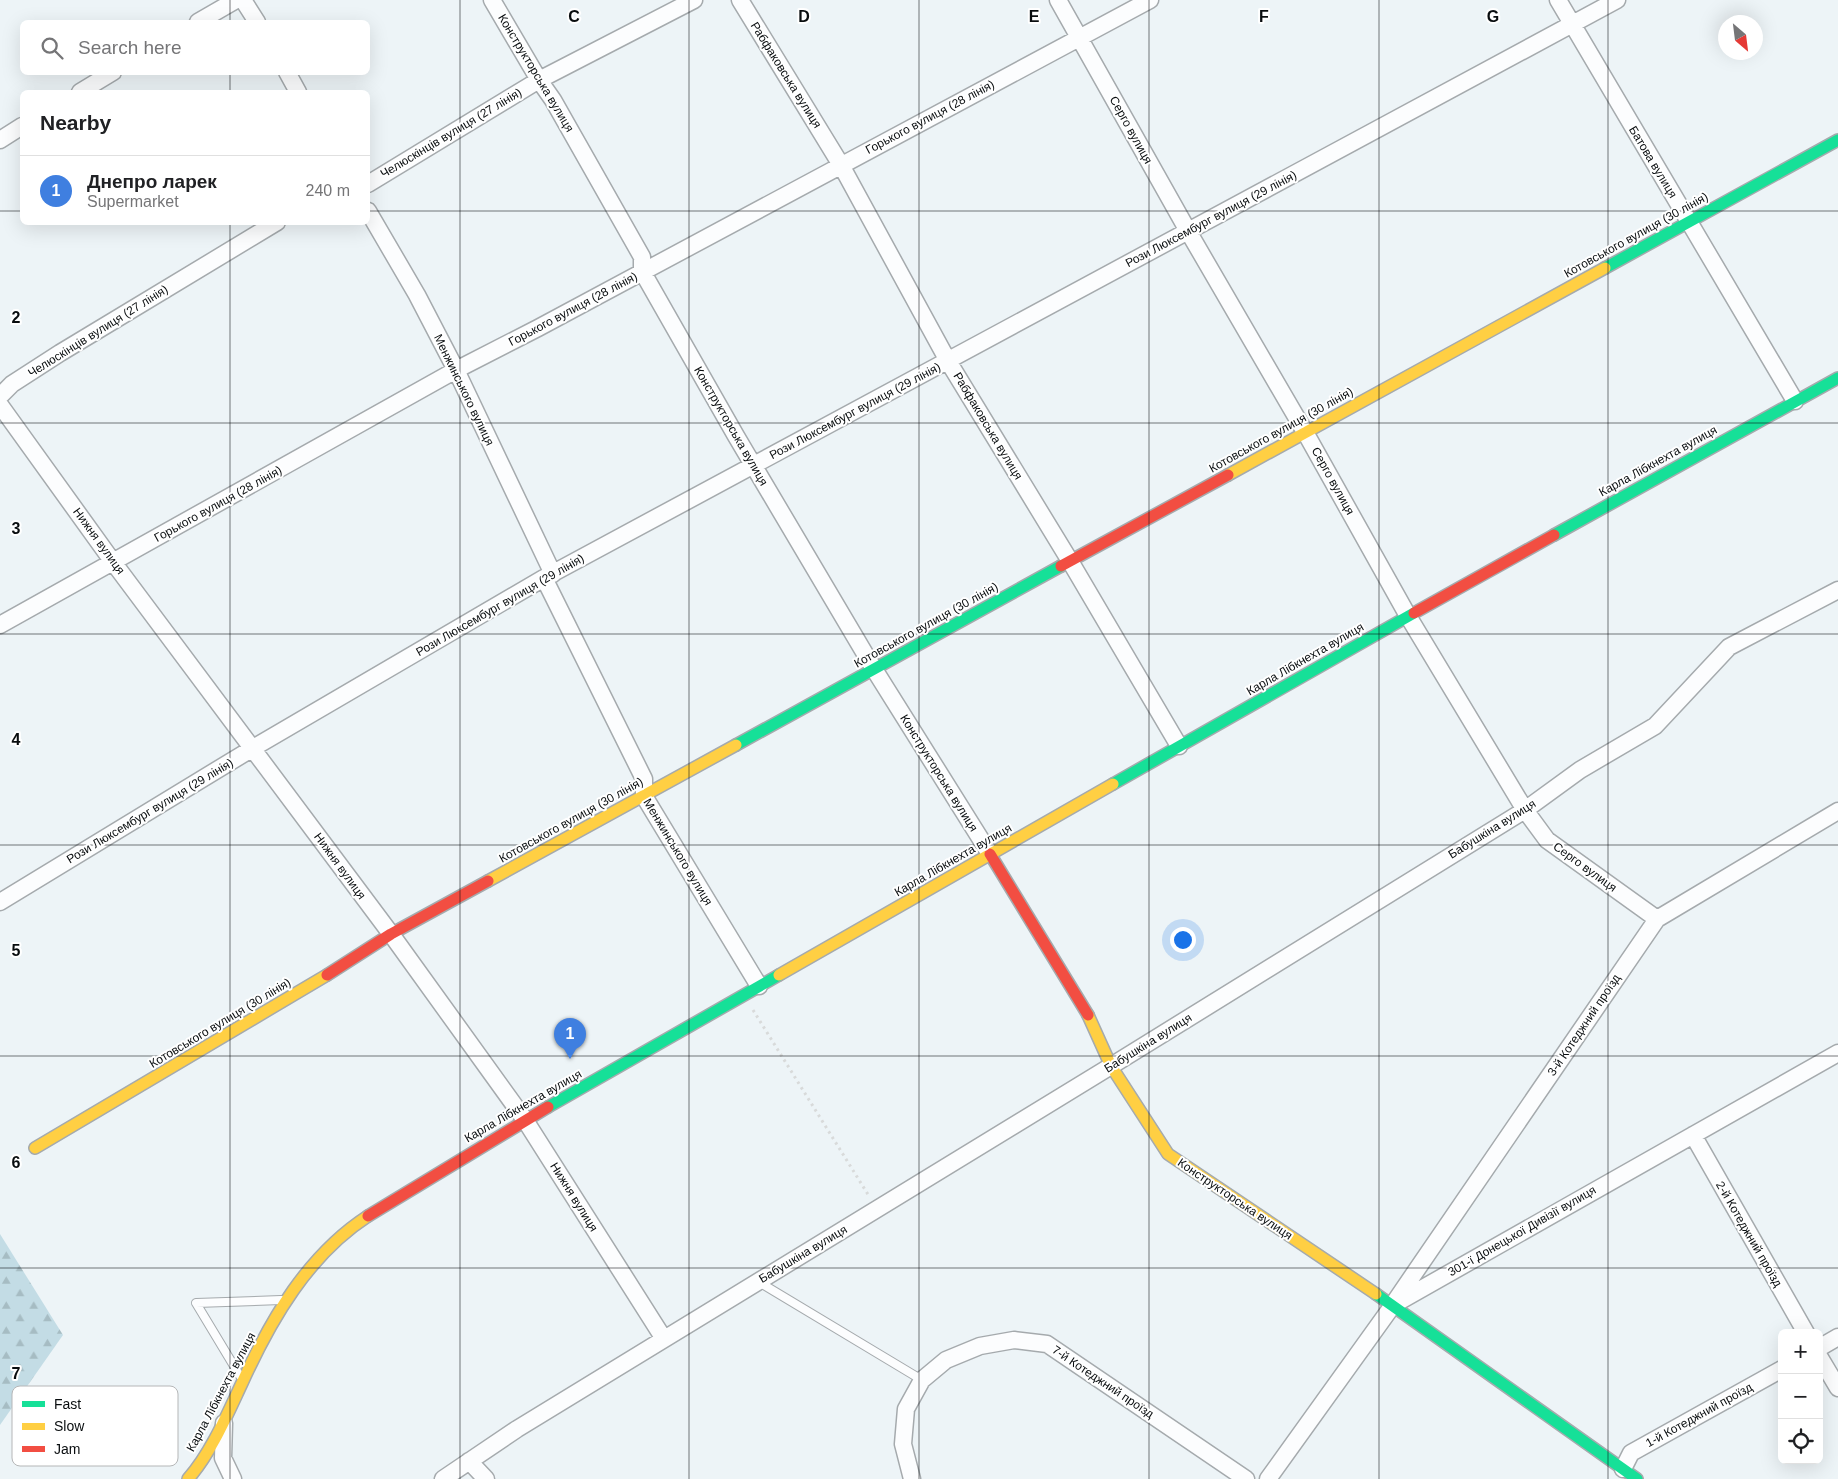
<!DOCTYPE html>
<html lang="en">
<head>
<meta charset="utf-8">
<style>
	:root { --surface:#fff; --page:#f6f6f6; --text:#202124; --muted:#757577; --line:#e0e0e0; --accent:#b45309 }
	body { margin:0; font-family:Helvetica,sans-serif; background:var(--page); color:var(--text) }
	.controls { position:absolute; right:15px; bottom:15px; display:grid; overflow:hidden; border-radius:8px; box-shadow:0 5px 20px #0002 }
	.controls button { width:45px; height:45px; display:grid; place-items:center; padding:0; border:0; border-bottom:1px solid var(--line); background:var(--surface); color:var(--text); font:25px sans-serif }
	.compass { position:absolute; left:1718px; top:15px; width:45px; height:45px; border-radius:50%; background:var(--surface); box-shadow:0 5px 20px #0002; rotate:152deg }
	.you { position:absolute; left:1182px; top:939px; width:18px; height:18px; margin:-12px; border:4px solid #fff; border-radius:50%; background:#1a73e8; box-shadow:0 0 0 8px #1a73e833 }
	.badge { display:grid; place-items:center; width:32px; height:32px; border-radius:50%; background:var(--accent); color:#fff; font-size:16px; font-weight:700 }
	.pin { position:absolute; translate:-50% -41px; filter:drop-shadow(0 1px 2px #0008) }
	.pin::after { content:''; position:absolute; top:26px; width:18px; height:15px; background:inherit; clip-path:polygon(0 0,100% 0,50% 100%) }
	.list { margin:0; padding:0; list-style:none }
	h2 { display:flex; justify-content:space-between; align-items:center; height:65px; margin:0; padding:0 20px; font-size:21px }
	h2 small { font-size:16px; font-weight:400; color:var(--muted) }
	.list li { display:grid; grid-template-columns:32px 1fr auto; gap:15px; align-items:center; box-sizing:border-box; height:70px; padding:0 20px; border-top:1px solid var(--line) }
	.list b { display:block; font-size:19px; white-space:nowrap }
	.list p { margin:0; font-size:16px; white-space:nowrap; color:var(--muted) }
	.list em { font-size:16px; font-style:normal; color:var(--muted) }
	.icon { flex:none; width:28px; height:28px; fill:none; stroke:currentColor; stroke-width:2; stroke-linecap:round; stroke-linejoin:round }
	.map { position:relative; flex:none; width:1838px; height:1479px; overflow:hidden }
	.search { position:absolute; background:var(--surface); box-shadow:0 5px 20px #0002; left:20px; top:20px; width:350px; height:55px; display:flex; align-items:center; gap:12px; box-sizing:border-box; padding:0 18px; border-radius:8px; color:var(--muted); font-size:19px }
	.panel { position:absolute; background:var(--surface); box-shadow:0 5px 20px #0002; left:20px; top:90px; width:350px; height:135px; border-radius:8px }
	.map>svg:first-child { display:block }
	.forest { fill:url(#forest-firs) }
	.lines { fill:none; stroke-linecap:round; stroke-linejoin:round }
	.lane-casing { stroke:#a5aaad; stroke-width:10 }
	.street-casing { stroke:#a5aaad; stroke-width:19 }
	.fast-casing { stroke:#a5aaad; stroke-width:14 }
	.slow-casing { stroke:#a5aaad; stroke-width:14 }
	.jam-casing { stroke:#a5aaad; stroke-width:14 }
	.path { stroke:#d8dada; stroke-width:3; stroke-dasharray:2.5 4; stroke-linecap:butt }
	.lane { stroke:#fcfdfe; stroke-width:8 }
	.street { stroke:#fcfdfe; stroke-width:16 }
	.fast { stroke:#16e098; stroke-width:11 }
	.slow { stroke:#ffcf43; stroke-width:11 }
	.jam { stroke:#f24e42; stroke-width:11 }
	.grid { fill:none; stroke:#090d0f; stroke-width:1; stroke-opacity:0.55 }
	.labels { text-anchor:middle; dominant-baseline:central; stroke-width:4; stroke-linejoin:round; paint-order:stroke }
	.street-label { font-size:12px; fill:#090d0f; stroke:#fff }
	.key { fill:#fff; stroke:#b5b6b7; stroke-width:1 }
	.key-label { font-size:14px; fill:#090d0f }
	.grid-label { font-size:16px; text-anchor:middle; font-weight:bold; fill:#090d0f; stroke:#fff; stroke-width:4; stroke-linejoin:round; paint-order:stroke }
</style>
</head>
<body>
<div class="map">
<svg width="1838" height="1479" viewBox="0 0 1838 1479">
	<defs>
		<pattern id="forest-firs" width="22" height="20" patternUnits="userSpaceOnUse" patternTransform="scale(1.25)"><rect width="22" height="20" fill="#c3dce5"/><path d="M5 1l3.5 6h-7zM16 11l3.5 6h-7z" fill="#a6bcc3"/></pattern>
	</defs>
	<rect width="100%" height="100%" fill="#edf4f7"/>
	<path class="forest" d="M0 1234 63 1335 0 1425Z"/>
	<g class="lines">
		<defs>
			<path id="lane" d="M759 1282 922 1380
				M240 1376 196 1303 281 1300"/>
			<path id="street" d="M243 0 257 22
				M492 0 539 80 553 100 642 257V271L736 436 874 669 990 854
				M740 0 841 165 948 361 1070 561 1179 746
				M1058 0 1188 231 1305 432 1408 616 1525 810 1547 840 1657 919
				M1558 0 1795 401
				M198 22 236 0
				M287 72 298 92
				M80 92 113 72
				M0 140 22 126
				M368 184 539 80 694 0
				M368 211 417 295 456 370 553 574
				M0 396 12 384 60 353 277 222
				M0 405 113 562 391 934 525 1120 664 1339
				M544 578 644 779V796L759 986
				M0 625 456 370 538 328 1150 0
				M0 902 253 748 544 578 1617 0
				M1693 1135 1806 1333
				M1396 1300 1657 919 1838 811
				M1819 1348 1838 1337
				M1819 1356 1838 1388
				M224 1423 223 1458 233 1479
				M469 1461 486 1479
				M1623 1469 1631 1453 1782 1369
				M443 1479 517 1429 1111 1066 1525 810 1580 770 1655 726 1729 647 1838 590
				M912 1479 903 1444 906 1409 922 1380 946 1360 980 1346 1014 1340 1047 1344 1246 1479
				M1268 1479 1393 1305 1838 1053"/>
			<path id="fast" d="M1605 268 1838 140
				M1554 535 1838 378
				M736 745 1061 566
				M1113 784 1414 613
				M548 1107 779 975
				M1376 1294 1637 1479"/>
			<path id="slow" d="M1228 475 1605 268
				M488 881 736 745
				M779 975 1113 784
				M1088 1015 1111 1066 1168 1154 1376 1294
				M35 1148 327 975
				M188 1479C211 1453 227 1415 242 1383 271 1319 308 1255 368 1216"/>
			<path id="jam" d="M1061 566 1228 475
				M1414 613 1554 535
				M990 854 1088 1015
				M327 975 391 934 488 881
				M368 1216 548 1107"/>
		</defs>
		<use href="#lane" class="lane-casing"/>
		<use href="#street" class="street-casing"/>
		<use href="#fast" class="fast-casing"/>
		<use href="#slow" class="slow-casing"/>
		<use href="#jam" class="jam-casing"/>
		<path class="path" d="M753 1010 869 1196"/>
		<use href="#lane" class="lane"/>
		<use href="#street" class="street"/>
		<use href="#fast" class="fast"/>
		<use href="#slow" class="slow"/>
		<use href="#jam" class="jam"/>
	</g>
	<path class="grid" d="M230 0V22M460 0V1479M689 0V1479M919 0V1479M1149 0V1479M1379 0V1479M1608 0V1479M230 72V92M0 211H22M368 211H1838M230 222V1479M0 423H1838M0 634H1838M0 845H1838M0 1056H1838M0 1268H1838"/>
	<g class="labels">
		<g class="street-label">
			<text transform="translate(536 73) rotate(59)">Конструкторська вулиця</text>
			<text transform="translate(786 75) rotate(58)">Рабфаковська вулиця</text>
			<text transform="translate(930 117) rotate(-28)">Горького вулиця (28 лiнiя)</text>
			<text transform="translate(1131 130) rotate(61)">Серго вулиця</text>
			<text transform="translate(451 133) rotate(-31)">Челюскінців вулиця (27 лiнiя)</text>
			<text transform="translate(1653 162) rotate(59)">Батова вулиця</text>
			<text transform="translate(1211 219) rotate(-28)">Рози Люксембург вулиця (29 лiнiя)</text>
			<text transform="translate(1636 235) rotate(-29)">Котовського вулиця (30 лiнiя)</text>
			<text transform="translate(573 309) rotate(-28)">Горького вулиця (28 лiнiя)</text>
			<text transform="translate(98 331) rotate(-32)">Челюскінців вулиця (27 лiнiя)</text>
			<text transform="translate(464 390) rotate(64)">Менжинського вулиця</text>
			<text transform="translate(855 411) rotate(-28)">Рози Люксембург вулиця (29 лiнiя)</text>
			<text transform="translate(731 426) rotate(60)">Конструкторська вулиця</text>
			<text transform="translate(988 426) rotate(59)">Рабфаковська вулиця</text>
			<text transform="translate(1281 430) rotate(-29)">Котовського вулиця (30 лiнiя)</text>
			<text transform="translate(1658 461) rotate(-29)">Карла Лібкнехта вулиця</text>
			<text transform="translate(1333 481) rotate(61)">Серго вулиця</text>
			<text transform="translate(218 504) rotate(-29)">Горького вулиця (28 лiнiя)</text>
			<text transform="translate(99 541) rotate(54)">Нижня вулиця</text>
			<text transform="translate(500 605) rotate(-30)">Рози Люксембург вулиця (29 лiнiя)</text>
			<text transform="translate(926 625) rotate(-29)">Котовського вулиця (30 лiнiя)</text>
			<text transform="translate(1305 659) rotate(-30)">Карла Лібкнехта вулиця</text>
			<text transform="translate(939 773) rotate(58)">Конструкторська вулиця</text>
			<text transform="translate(150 811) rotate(-31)">Рози Люксембург вулиця (29 лiнiя)</text>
			<text transform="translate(571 820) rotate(-29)">Котовського вулиця (30 лiнiя)</text>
			<text transform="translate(1492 829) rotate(-32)">Бабушкіна вулиця</text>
			<text transform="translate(678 852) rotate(59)">Менжинського вулиця</text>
			<text transform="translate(953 860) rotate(-30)">Карла Лібкнехта вулиця</text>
			<text transform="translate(340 866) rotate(54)">Нижня вулиця</text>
			<text transform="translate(1585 867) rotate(36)">Серго вулиця</text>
			<text transform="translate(220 1023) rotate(-31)">Котовського вулиця (30 лiнiя)</text>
			<text transform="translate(1584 1025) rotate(-56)">3-й Котеджний проїзд</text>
			<text transform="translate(1148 1043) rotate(-32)">Бабушкіна вулиця</text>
			<text transform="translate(523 1106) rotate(-30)">Карла Лібкнехта вулиця</text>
			<text transform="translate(574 1197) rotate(58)">Нижня вулиця</text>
			<text transform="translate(1235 1199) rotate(34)">Конструкторська вулиця</text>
			<text transform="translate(1522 1231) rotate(-30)">301-ї Донецької Дивізії вулиця</text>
			<text transform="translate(1749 1234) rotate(60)">2-й Котеджний проїзд</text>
			<text transform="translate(803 1254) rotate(-31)">Бабушкіна вулиця</text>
			<text transform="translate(1103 1382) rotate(34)">7-й Котеджний проїзд</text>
			<text transform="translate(221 1392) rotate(-62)">Карла Лібкнехта вулиця</text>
			<text transform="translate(1699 1415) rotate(-29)">1-й Котеджний проїзд</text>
		</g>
	</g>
	<rect x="12" y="1386" width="166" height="80" rx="8" class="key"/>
	<rect x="22" y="1401" width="23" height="6" fill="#16e098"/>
	<rect x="22" y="1423" width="23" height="7" fill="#ffcf43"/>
	<rect x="22" y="1446" width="23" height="6" fill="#f24e42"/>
	<g class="key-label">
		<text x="54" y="1409">Fast</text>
		<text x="54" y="1431">Slow</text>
		<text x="54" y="1454">Jam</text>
	</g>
	<g class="grid-label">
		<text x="574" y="22">C</text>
		<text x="804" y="22">D</text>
		<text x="1034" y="22">E</text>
		<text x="1264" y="22">F</text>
		<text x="1493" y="22">G</text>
		<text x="16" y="323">2</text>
		<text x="16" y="534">3</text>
		<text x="16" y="745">4</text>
		<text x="16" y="956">5</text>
		<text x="16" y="1168">6</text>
		<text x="16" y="1379">7</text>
	</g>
</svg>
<div class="controls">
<button>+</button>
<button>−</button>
<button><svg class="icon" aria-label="locate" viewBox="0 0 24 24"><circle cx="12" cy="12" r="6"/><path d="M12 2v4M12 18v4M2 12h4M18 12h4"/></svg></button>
</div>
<svg class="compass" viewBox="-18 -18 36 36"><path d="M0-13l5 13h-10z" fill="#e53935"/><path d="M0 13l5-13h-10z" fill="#757577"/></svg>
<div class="you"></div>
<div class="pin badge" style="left:570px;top:1059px;background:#3f7fe0">1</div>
<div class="search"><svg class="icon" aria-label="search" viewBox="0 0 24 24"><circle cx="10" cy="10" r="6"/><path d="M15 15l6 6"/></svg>Search here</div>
<section class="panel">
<h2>Nearby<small></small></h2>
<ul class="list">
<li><span class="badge" style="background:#3f7fe0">1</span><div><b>Днепро ларек</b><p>Supermarket</p></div><em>240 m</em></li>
</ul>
</section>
</div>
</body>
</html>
